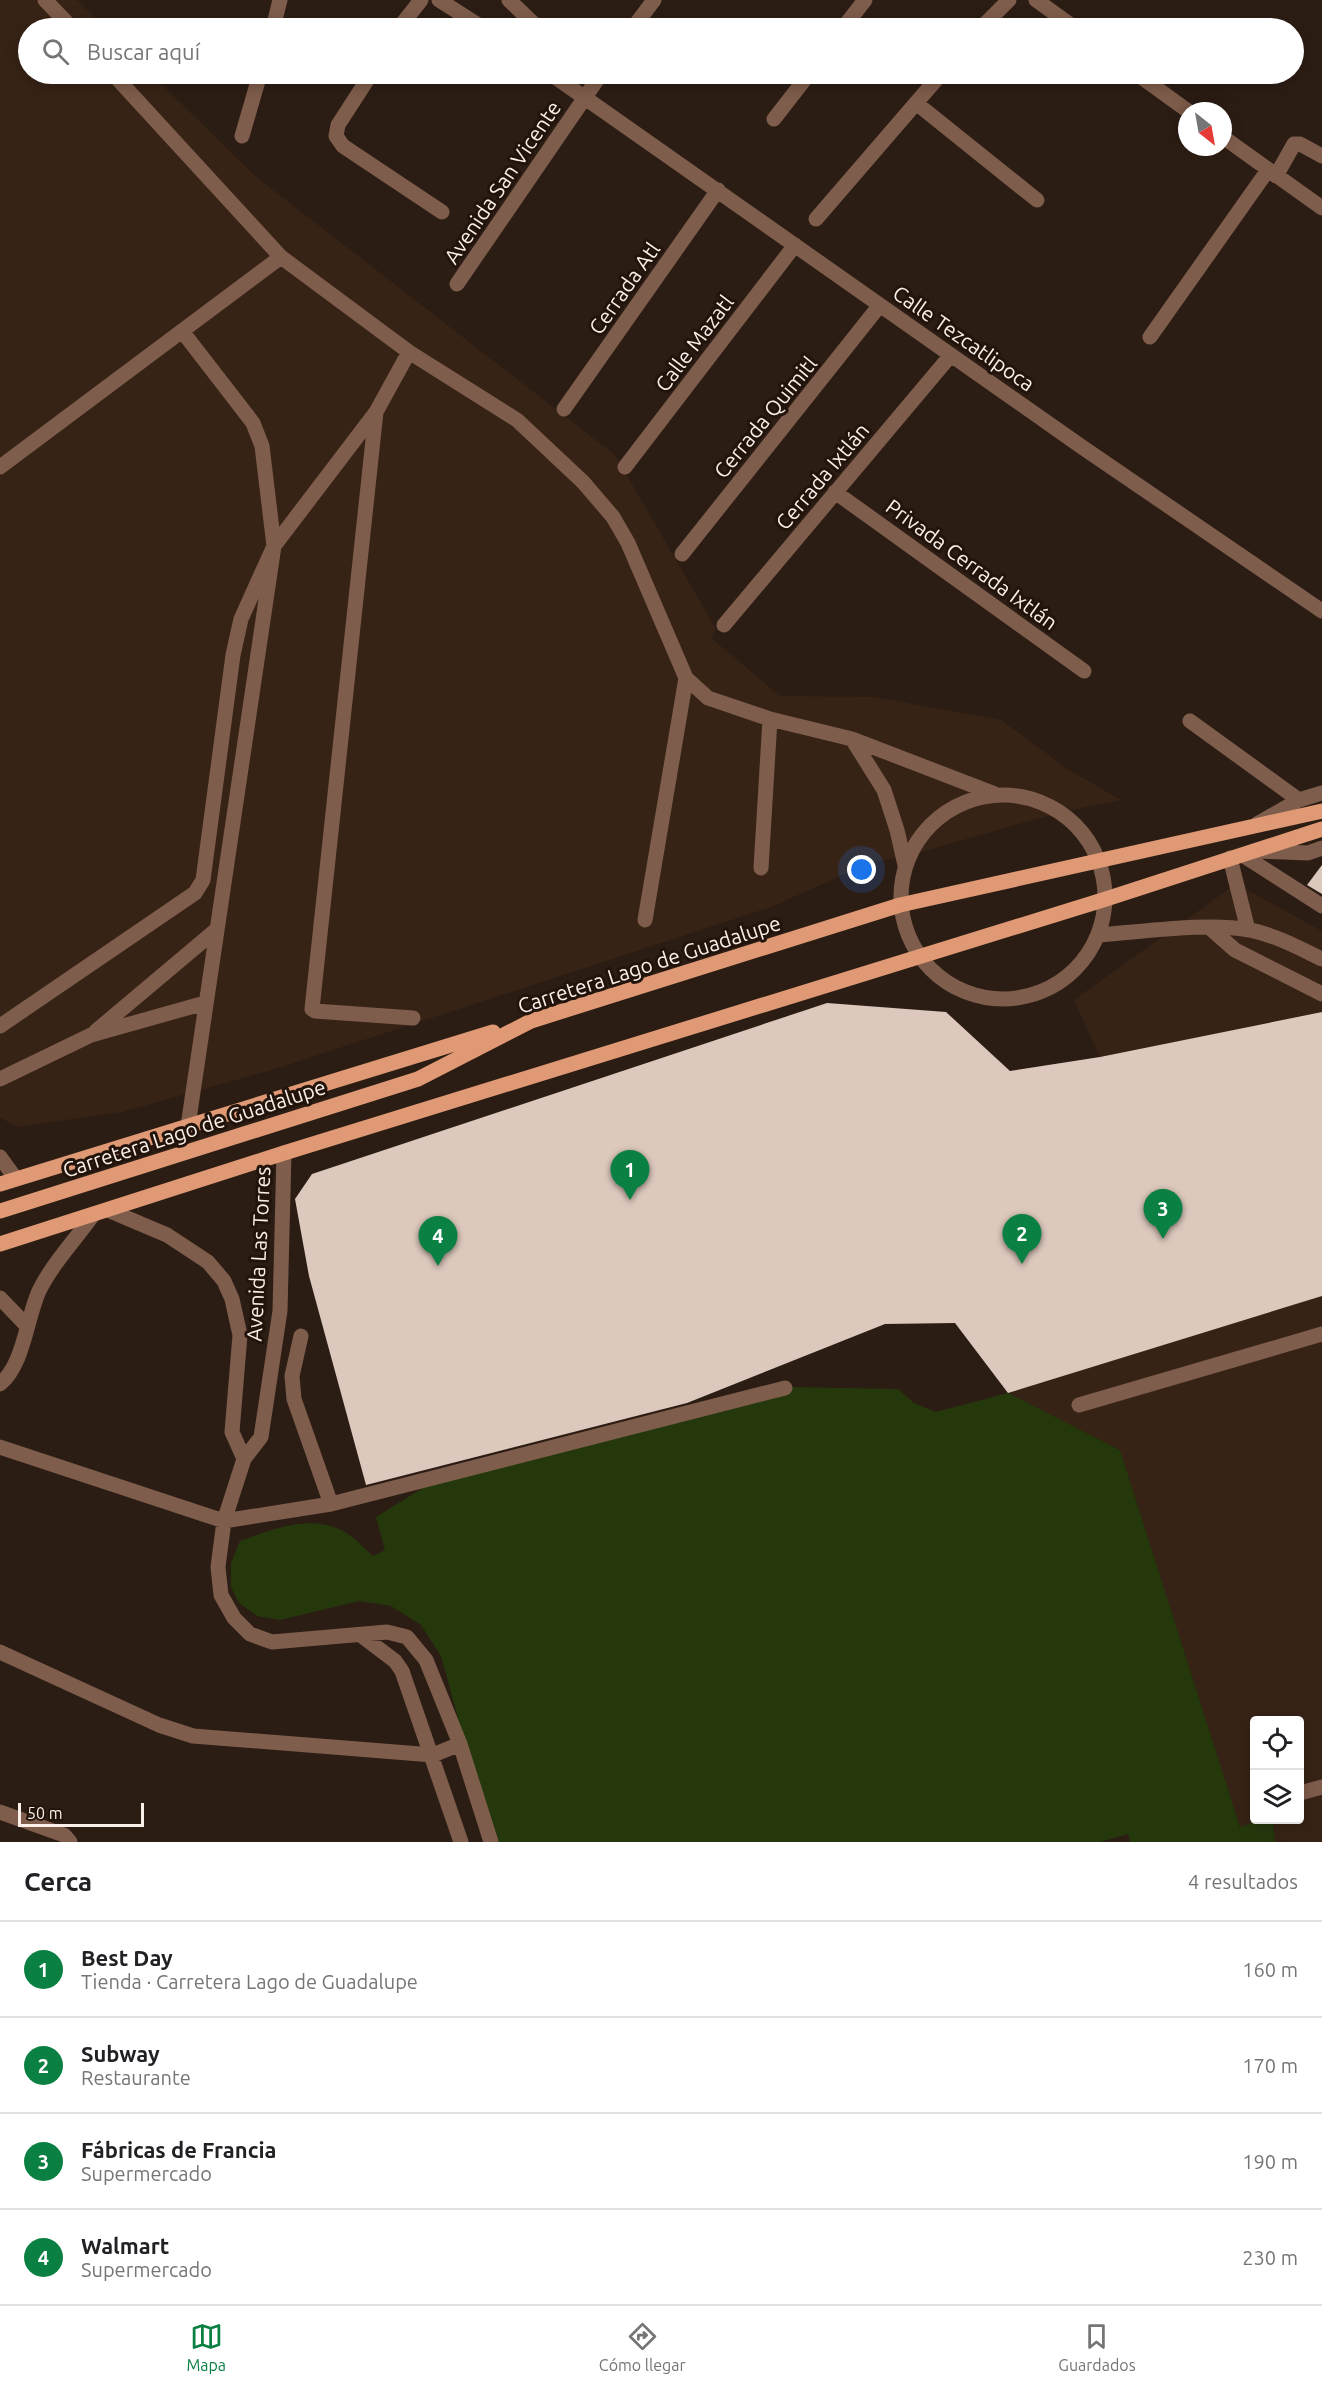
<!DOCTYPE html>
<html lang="es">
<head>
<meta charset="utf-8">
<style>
	:root { --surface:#fff; --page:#f6f6f6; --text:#202124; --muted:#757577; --line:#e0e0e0; --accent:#0b8043 }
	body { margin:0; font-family:Ubuntu,sans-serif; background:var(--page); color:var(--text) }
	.controls { position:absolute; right:18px; bottom:18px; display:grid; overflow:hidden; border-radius:6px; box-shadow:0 3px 15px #0003 }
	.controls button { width:54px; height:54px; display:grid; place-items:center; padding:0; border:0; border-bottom:2px solid var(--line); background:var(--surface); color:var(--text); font:30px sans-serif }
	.compass { position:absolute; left:1178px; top:102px; width:54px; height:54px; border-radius:50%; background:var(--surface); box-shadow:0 3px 15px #0003; rotate:149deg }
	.scale { position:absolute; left:18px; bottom:15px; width:126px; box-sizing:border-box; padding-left:6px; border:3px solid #faf0e9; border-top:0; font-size:16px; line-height:21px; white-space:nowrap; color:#faf0e9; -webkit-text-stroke:4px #22140b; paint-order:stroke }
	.you { position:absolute; left:862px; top:870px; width:21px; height:21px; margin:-15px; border:4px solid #fff; border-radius:50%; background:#1a73e8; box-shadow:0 0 0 9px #1a73e833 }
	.badge { display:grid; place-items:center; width:39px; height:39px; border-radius:50%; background:var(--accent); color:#fff; font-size:20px; font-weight:700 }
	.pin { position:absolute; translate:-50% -50px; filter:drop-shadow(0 2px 3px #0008) }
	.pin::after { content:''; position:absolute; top:32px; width:21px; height:18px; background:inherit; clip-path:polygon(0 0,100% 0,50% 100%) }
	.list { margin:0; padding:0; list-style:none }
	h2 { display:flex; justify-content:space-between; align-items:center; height:78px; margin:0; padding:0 24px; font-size:26px }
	h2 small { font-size:20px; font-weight:400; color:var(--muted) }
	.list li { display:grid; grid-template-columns:39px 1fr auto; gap:18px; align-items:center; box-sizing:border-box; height:96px; padding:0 24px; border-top:2px solid var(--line) }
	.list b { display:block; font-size:22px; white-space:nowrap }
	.list p { margin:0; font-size:20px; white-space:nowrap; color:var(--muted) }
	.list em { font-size:20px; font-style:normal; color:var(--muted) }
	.icon { flex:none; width:33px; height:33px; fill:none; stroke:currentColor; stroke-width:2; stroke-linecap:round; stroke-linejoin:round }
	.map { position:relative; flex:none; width:1322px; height:1842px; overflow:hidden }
	.search { position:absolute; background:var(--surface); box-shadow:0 3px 15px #0003; left:18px; right:18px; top:18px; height:66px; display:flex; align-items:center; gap:15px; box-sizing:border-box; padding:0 21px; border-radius:33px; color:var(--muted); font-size:22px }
	.sheet { height:462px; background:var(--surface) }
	nav { display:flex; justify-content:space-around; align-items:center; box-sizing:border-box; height:84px; border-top:2px solid var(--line); background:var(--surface); font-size:16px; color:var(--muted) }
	nav a { display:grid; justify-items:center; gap:3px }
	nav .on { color:var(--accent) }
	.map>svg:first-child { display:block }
	.built { fill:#372316 }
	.green { fill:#24380c }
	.building { fill:#dcc8bc }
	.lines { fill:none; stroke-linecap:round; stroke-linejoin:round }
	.minor { stroke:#7f5d4c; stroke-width:15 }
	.major { stroke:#df9974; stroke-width:15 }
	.labels { text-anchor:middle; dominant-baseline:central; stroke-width:6; stroke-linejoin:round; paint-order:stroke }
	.street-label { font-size:21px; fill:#faf0e9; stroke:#22140b }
</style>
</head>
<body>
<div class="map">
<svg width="1322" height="1842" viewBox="0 0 1322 1842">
	<rect width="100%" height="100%" fill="#2c1d14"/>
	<path class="built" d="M0 0H77L106 28H28V74H151L255 176 615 455 716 629 711 638 780 696 874 697 1001 720 1069 770 1121 800 1061 812 907 856 870 863 771 907 278 1068 122 1112 16 1127 0 1117Z
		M1236 884 1322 931V1012L1100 1057 1074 1000Z
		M1322 1296V1842H1275L1273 1820H1300V1720H1254V1820H1261L1240 1827 1120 1450 1008 1393Z"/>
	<path class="green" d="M785 1387 898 1389 914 1403 936 1412 1008 1393 1120 1450 1240 1827 1261 1820H1273L1275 1842H1130L1128 1834 1100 1842H492L441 1656 421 1625 391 1606 359 1601 280 1620 257 1616 239 1603 231 1587V1563L240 1541C273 1529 315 1512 348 1534 357 1540 365 1549 373 1556L385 1550 376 1517 434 1481Z"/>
	<path class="building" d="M1322 865V894L1307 885Z
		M827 1003 946 1012 1010 1071 1100 1057 1322 1012V1296L1008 1393 955 1323 885 1324 687 1403 366 1485 309 1276 295 1199 312 1174Z"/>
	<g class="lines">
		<path class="minor" d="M45 0 72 28
			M439 0 483 28
			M509 0 538 28
			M1036 0 1075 28
			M273 28 280 0
			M399 28 421 0
			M633 28 654 0
			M843 28 865 0
			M981 28 1009 0
			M113 74 281 257 409 352 517 420 583 482 613 517 628 543 686 678 708 698 770 719 852 739 995 794
			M371 74 338 125 336 136 343 146 442 212
			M551 74 1082 447 1322 611
			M1137 74 1188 111
			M916 103 1037 200
			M774 119 809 74
			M242 136 260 74
			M1223 137 1322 208
			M1276 176 1294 144H1300L1322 156
			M816 219 941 74
			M457 284 601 74
			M182 331 253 423 262 446 274 546 188 1126
			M1150 337 1268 170
			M564 409 718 190
			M376 412 312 1009 315 1011 413 1018
			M0 467 281 257
			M625 467 795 245
			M835 492 1084 671
			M682 554 880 305
			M724 625 951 355
			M1190 721 1299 800
			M852 739 884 790 897 830 905 865
			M901 897a102 102 0 1 1 204 0a102 102 0 1 1-204 0Z
			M1257 824 1299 800 1322 793
			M1256 851 1308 853 1322 848
			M1244 856 1322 906
			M1230 858 1248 930
			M761 868 770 719
			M645 920 686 678
			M1210 928 1235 950 1322 994
			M1098 935C1144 932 1206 922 1250 930 1275 935 1299 948 1322 959
			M0 1026 195 893 203 880 233 655 241 619 274 546 376 412 409 352
			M96 1031 216 930
			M0 1079 91 1035 205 1003
			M284 1153 280 1311 261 1437 244 1459 224 1521 218 1567 221 1595 234 1618 250 1634 272 1642 387 1632 407 1637 426 1660 460 1744 491 1842
			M0 1157 16 1179
			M108 1210 167 1235 208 1262 224 1281 232 1299 240 1335 232 1432 244 1459
			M0 1298 26 1325
			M301 1336 292 1376 294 1399 331 1504
			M0 1384C24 1364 26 1320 39 1291 52 1264 76 1239 93 1215
			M1079 1405 1322 1334
			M0 1447 224 1521 331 1504 785 1388
			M362 1636 395 1661 402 1671 461 1842
			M0 1652 159 1725 193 1736 433 1755 460 1744
			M1300 1793 1322 1787
			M0 1812 64 1835 70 1842"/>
		<path class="major" d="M0 1184 493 1032
			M0 1211 418 1079 531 1021 900 905 1322 811
			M0 1244 284 1153 1106 899 1322 829"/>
	</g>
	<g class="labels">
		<g class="street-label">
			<text transform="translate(502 182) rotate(-56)">Avenida San Vicente</text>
			<text transform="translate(624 288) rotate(-55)">Cerrada Atl</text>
			<text transform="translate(964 338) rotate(35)">Calle Tezcatlipoca</text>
			<text transform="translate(694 343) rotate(-53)">Calle Mazatl</text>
			<text transform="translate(765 417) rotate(-51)">Cerrada Quimitl</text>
			<text transform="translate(822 476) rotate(-50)">Cerrada Ixtlán</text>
			<text transform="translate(972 564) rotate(36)">Privada Cerrada Ixtlán</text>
			<text transform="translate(649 964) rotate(-18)">Carretera Lago de Guadalupe</text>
			<text transform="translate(194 1128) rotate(-18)">Carretera Lago de Guadalupe</text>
			<text transform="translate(258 1254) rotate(-87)">Avenida Las Torres</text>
		</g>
	</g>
</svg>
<div class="controls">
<button><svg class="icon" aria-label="locate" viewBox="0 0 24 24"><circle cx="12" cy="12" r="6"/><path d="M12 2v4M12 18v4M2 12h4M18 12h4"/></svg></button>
<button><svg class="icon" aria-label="layers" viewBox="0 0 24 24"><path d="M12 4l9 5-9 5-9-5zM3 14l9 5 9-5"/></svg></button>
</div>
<svg class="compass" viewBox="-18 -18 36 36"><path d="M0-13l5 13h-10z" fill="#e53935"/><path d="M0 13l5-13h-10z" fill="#757577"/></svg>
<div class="scale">50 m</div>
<div class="you"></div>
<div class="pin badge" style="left:630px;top:1200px">1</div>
<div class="pin badge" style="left:1022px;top:1264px">2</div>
<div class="pin badge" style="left:1163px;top:1239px">3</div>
<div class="pin badge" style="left:438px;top:1266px">4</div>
<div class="search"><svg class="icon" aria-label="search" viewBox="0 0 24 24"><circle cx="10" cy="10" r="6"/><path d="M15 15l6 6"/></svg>Buscar aquí</div>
</div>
<section class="sheet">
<h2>Cerca<small>4 resultados</small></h2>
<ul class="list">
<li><span class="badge">1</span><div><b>Best Day</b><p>Tienda · Carretera Lago de Guadalupe</p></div><em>160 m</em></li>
<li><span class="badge">2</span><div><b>Subway</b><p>Restaurante</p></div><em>170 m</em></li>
<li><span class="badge">3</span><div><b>Fábricas de Francia</b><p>Supermercado</p></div><em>190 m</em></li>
<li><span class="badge">4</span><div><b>Walmart</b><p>Supermercado</p></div><em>230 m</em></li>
</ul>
</section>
<nav>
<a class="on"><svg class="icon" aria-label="map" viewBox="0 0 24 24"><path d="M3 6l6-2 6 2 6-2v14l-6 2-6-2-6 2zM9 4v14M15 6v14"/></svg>Mapa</a>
<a><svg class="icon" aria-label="directions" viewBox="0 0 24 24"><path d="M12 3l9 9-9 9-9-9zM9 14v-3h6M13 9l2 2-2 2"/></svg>Cómo llegar</a>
<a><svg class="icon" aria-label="saved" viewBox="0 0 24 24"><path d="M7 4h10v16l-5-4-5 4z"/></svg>Guardados</a>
</nav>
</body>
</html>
